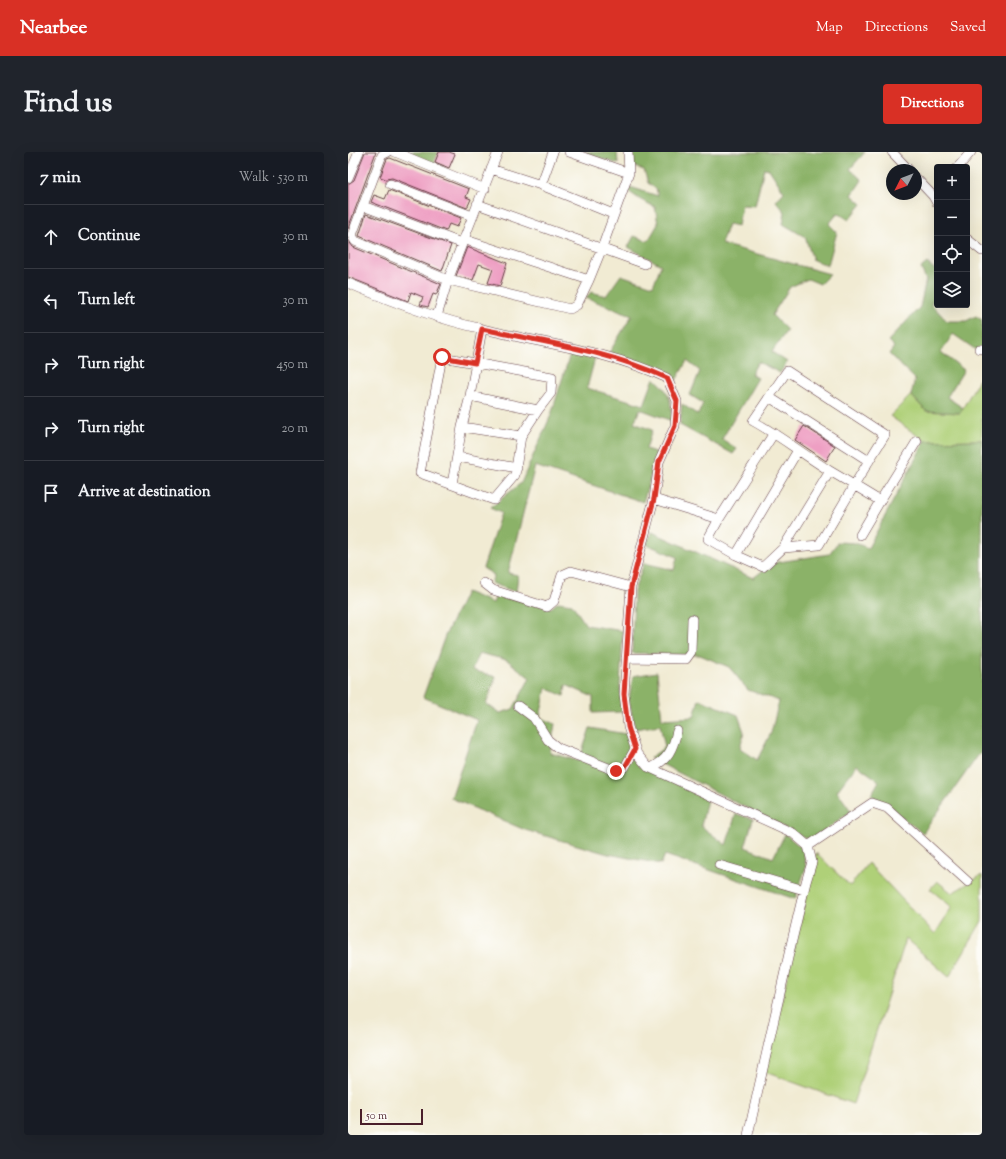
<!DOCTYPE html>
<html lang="en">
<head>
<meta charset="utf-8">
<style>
	:root { --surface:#171b24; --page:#20242c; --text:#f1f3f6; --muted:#9ea1a6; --line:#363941; --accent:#d93025 }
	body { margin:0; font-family:"Sorts Mill Goudy",serif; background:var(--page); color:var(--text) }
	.controls { position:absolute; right:12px; top:12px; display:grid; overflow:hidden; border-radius:4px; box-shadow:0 4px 16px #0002 }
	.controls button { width:36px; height:36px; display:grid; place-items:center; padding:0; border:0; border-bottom:1px solid var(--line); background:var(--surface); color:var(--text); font:20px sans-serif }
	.compass { position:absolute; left:538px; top:12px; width:36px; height:36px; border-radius:50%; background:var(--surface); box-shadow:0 4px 16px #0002; rotate:228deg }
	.scale { position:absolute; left:12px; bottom:10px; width:63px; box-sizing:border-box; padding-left:4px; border:2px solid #4a1f2b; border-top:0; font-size:11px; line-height:14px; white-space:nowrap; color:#4a1f2b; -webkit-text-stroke:3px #fdfcf7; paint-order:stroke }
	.stop { position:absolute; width:12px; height:12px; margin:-9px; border:3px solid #d93025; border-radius:50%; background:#fff }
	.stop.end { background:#d93025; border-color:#fff; box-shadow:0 1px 4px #0008 }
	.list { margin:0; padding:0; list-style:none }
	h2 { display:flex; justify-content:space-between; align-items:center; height:52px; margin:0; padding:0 16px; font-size:17px }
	h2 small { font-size:13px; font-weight:400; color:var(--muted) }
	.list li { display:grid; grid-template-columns:26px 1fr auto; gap:12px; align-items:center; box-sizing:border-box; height:64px; padding:0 16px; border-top:1px solid var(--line) }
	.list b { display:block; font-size:15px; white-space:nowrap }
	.list em { font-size:13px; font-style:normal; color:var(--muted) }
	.icon { flex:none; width:22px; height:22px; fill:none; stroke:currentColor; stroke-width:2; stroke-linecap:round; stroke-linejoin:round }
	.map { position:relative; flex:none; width:634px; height:983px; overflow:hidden; border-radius:4px }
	header { display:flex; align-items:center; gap:24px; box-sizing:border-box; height:56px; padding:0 20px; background:var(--accent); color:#fff }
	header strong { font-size:19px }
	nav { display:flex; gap:22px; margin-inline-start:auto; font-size:14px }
	.intro { display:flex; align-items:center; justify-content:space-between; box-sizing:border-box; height:96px; padding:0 24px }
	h1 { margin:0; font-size:28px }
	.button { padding:10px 18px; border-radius:4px; background:var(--accent); color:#fff; font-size:14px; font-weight:700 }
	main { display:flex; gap:24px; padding:0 24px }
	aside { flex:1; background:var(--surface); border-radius:4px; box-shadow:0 4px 16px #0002 }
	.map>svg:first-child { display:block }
	.green { fill:#afd078; stroke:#7c7852 }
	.forest { fill:#8bb268; stroke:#6a684a; fill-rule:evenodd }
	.building { fill:#ee9fc3 }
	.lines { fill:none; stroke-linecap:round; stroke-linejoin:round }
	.minor-casing { stroke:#633e44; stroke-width:10 }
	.minor { stroke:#fff; stroke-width:9 }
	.route { stroke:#d93025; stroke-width:5 }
</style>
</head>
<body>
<header>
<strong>Nearbee</strong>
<nav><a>Map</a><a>Directions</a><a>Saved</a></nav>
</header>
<div class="intro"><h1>Find us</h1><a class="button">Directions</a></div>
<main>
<aside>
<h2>7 min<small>Walk · 530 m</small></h2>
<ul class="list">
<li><svg class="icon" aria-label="ahead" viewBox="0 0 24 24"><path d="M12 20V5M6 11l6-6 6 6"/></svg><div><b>Continue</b></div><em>30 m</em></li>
<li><svg class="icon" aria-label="left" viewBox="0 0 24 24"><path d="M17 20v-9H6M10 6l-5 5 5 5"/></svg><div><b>Turn left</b></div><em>30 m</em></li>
<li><svg class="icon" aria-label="right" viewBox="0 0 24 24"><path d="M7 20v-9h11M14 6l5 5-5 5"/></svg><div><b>Turn right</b></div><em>450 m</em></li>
<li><svg class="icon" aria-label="right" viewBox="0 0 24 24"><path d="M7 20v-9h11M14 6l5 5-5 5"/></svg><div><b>Turn right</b></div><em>20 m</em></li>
<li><svg class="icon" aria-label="arrive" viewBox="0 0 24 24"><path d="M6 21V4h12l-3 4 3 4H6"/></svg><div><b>Arrive at destination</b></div></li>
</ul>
</aside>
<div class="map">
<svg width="634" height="983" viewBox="0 0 634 983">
	<rect width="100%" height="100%" fill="#fdfcf7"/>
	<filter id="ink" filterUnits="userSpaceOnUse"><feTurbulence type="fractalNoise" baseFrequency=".025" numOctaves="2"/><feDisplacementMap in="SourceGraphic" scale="8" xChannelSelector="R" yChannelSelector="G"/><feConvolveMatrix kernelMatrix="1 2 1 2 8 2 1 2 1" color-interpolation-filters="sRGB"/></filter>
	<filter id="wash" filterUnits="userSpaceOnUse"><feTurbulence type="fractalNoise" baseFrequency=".012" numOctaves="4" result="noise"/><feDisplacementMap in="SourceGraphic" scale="16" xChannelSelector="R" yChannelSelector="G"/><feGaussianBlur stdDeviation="0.9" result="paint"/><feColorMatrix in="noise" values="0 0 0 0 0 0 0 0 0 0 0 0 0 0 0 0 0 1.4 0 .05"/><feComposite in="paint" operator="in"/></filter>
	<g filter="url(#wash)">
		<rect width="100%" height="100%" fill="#f1ebd3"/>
		<path class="green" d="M634 222V288L577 289 542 264 563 243 578 259 612 261Z
			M468 701 502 734 520 711 587 782 604 755 582 737 589 729 604 741 634 723V769L601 825 558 787 505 952 417 920Z"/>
		<path class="forest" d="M58 0H99L95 15Z
			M233 0H269L270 12Z
			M284 0H517L502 17 514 28 504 43 514 52 501 68 490 61 481 72 489 80 480 113 465 108 457 85 435 72 437 60 428 49 436 40 421 17 416 16 407 54 394 53 390 74 380 72 373 92 482 122 472 132 460 127 442 135 424 163 439 178 424 200 439 210 432 221 410 210 403 222 410 226 374 287 389 297 385 302 332 273 334 252 350 263 355 251 342 243 352 219 339 209 327 230 319 221 261 201 284 163 238 146 243 140 258 144 273 123 305 134 313 113 280 95 286 84 300 89 310 72 307 55 291 47 280 39 282 35 310 44 308 37 300 31 296 18 284 14Z
			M579 111 589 119V141L583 152 599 169H618L628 164 634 168V202L605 182 593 200 616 218 599 245 615 256 612 261 578 259 563 243 567 227 541 202 546 195 540 189 572 155 578 128 573 116Z
			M223 199 247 206 239 236 296 253 306 226C322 239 323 249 324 269L292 257 286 271 304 278 298 297 310 301 295 350 187 314 160 421 170 423 168 440 143 431 146 423 135 416 153 361 142 356 173 331 203 263Z
			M634 288V600L629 605 575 681 523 643 531 629 509 613 489 639 503 659 463 689 302 606 317 595 312 573 287 577 281 548 285 524 309 520 314 567 346 565 351 547 390 563 396 580 392 596 409 608 423 581 431 549 400 538 381 515 352 503 284 501 286 439 296 411 326 418 329 405 298 392 304 380 405 426 425 411 481 402 490 390 507 391 520 396 577 289Z
			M118 440 145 451 149 441 203 456 210 450 224 452 238 473 275 479 272 533 274 560 245 561V545L218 533 216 544 198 536 192 565 207 572 202 601 231 609 242 576 278 582 289 610 359 648 353 674 378 693 388 662 405 667 397 695 425 706 437 682 455 697 458 715 447 747 317 703 313 712 260 702 177 678 103 646 129 568 75 545 97 484ZM131 501 159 508 182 526 165 557 152 561 138 552 148 525 124 518Z"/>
		<g id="blocks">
			<path class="building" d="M17 0H28L0 77V32L6 28Z
				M91 0H101L107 2 101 16 87 10Z
				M42 6 121 37 118 45 123 47 119 56 44 26 38 27 32 25 39 7Z
				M41 38 113 66 109 75 101 72 98 79 23 50 26 43 37 47Z
				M18 62 103 93 94 119 11 84Z
				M0 88 5 95 93 132 88 143 85 142 80 155 72 153 75 145 63 140 60 149 0 125Z
				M119 95 159 111 152 134 140 131 145 117 131 112 125 128 108 124Z
				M456 274 487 294 478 309 447 288Z"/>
		</g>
	</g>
	<g filter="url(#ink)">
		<use href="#blocks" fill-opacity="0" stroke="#633e44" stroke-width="1"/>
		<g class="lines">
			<defs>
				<path id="minor" d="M40 0 34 3 4 83 7 89 100 128 222 157 229 153 241 128 254 96 281 21 280 0
					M47 0 137 37
					M221 0 281 21
					M544 0 561 18
					M610 15 623 0
					M143 17 193 33 265 62
					M0 26 11 0
					M568 26 585 44 589 51
					M42 32 124 64
					M193 33 205 0
					M129 52 297 112
					M15 54 113 91
					M115 87 241 128
					M619 87 634 99
					M0 131C44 150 88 167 135 177 197 192 261 199 319 226L329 249 327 274 311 310 306 347 283 435 276 542 280 575 289 602 300 615 445 681 460 694 464 710 458 730 442 797 400 983
					M89 164 100 128 150 0
					M631 197H634
					M122 244 190 258 203 241 204 225 94 205 72 321 146 348 167 323 173 284 190 258
					M421 245 521 309
					M114 275 173 284
					M426 281 371 367 360 387 388 403 415 415 435 396 471 393C493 356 514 319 537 283L439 219 405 269C432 284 456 303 482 319 499 329 516 339 532 349L512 383
					M110 305 169 316
					M104 332 114 275 122 244 134 177
					M306 347 371 367
					M532 349 569 289
					M435 396 482 319
					M388 403 450 298
					M136 431 145 438 199 455 206 449 214 423 223 419 283 435
					M278 506 338 507 343 500 344 467
					M170 554 186 566 200 588 210 596 268 619 277 615 287 597
					M303 616C320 608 325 597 329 579
					M460 694 524 651 539 656 620 730
					M371 713 456 738"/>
			</defs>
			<use href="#minor" class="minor-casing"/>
			<use href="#minor" class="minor"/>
		</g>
	</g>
	<g class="lines" filter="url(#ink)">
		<path class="route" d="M94 205 127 211 134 177C196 190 261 199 319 226L329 249 327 274 311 310 306 347 283 435 276 542 280 575 287 597 277 615 268 619"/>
	</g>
</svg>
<div class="controls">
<button>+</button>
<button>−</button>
<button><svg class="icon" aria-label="locate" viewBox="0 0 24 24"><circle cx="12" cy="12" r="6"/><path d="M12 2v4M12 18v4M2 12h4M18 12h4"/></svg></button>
<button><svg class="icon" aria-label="layers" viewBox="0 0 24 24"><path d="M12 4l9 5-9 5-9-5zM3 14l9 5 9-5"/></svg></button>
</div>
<svg class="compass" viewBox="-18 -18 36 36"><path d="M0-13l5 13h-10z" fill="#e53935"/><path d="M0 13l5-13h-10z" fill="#9ea1a6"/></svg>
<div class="scale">50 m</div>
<div class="stop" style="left:94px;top:205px"></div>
<div class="stop end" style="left:268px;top:619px"></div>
</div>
</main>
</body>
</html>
